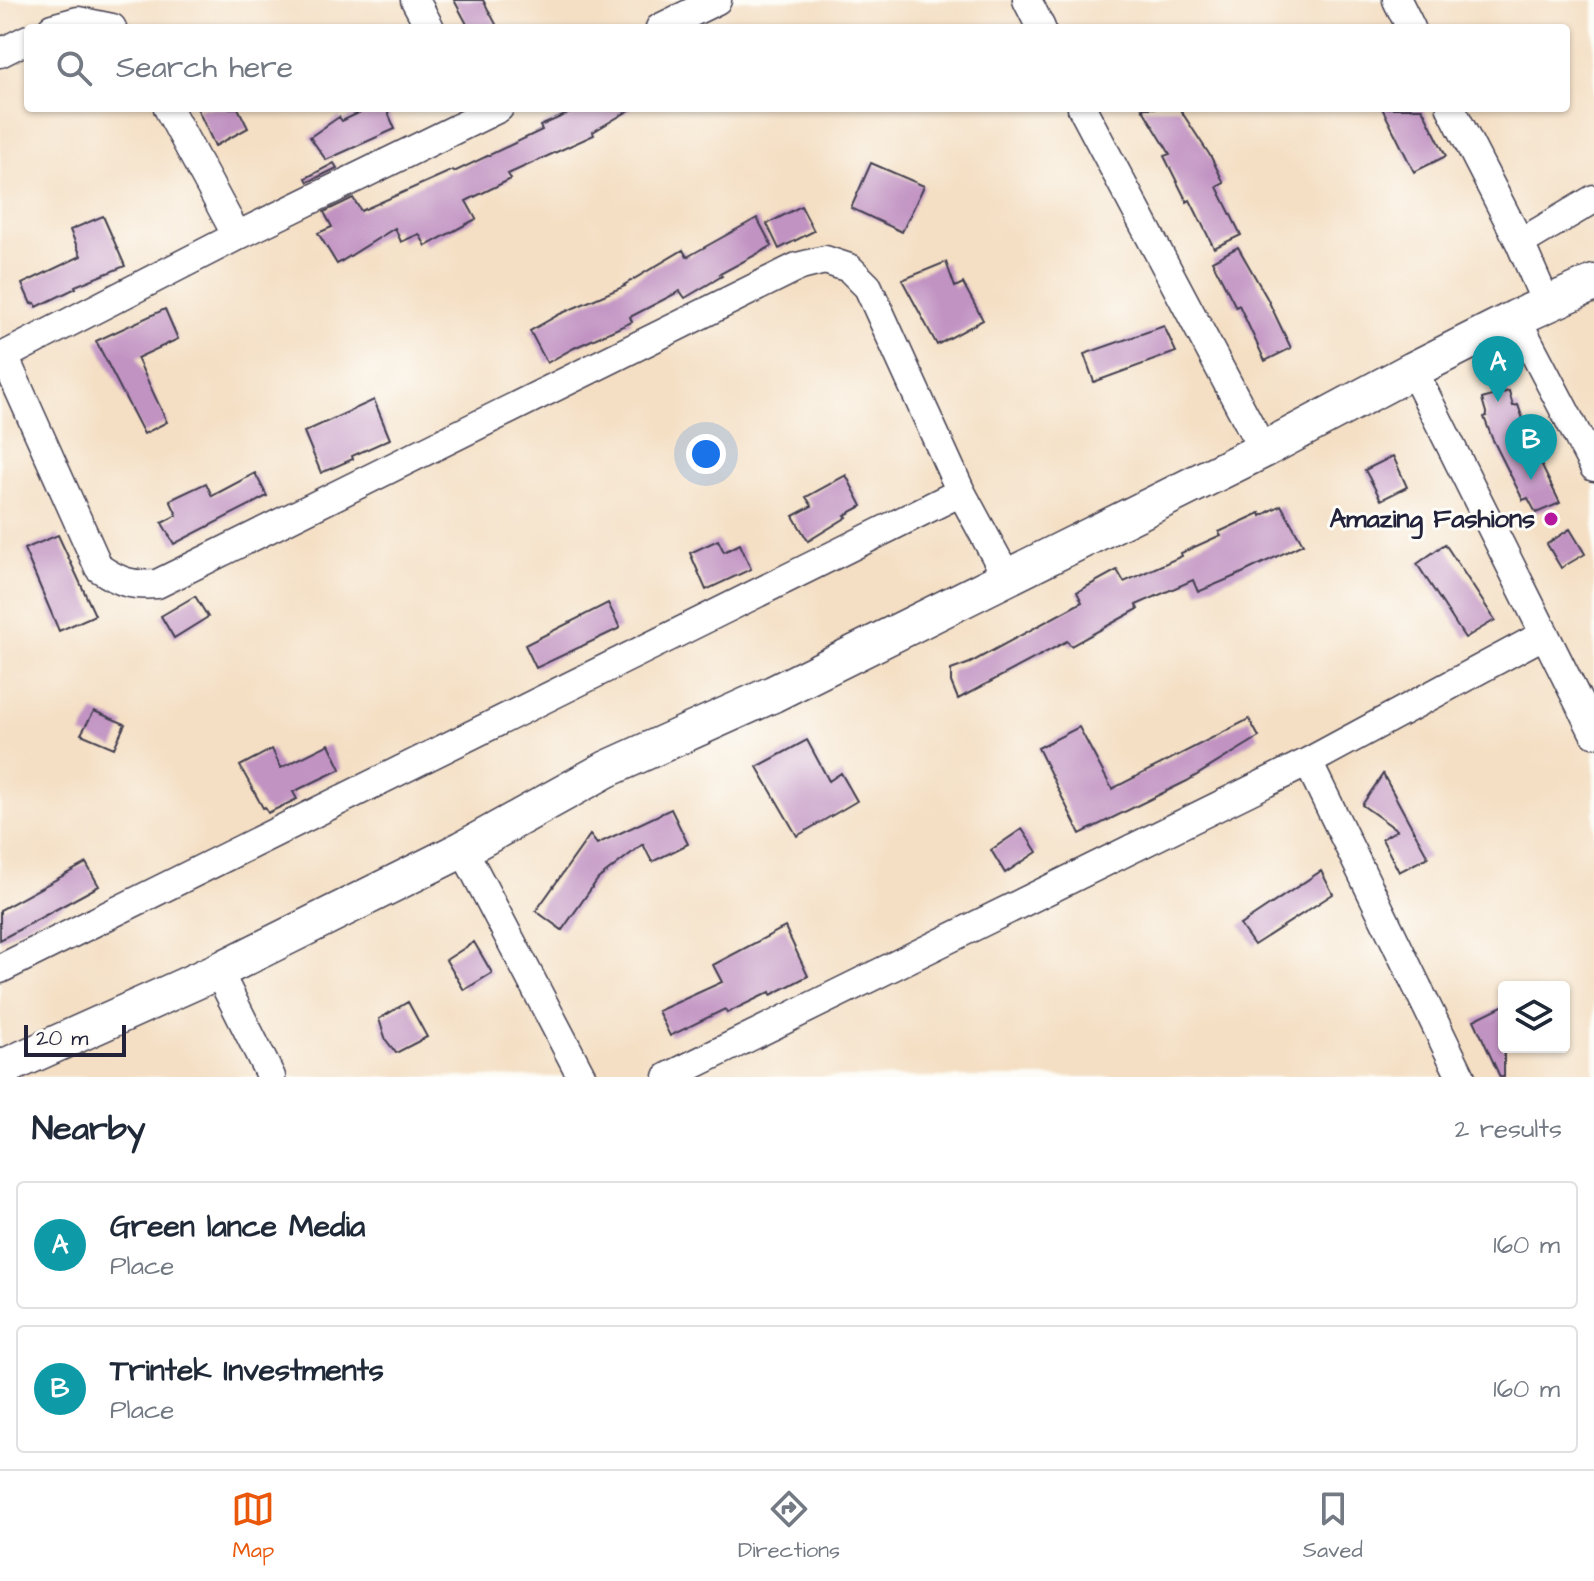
<!DOCTYPE html>
<html lang="en">
<head>
<meta charset="utf-8">
<style>
	:root { --surface:#fff; --page:#f2f2f3; --text:#1f2937; --muted:#747a83; --line:#e0e1e3; --accent:#ea580c }
	body { margin:0; font-family:"Architects Daughter",sans-serif; background:var(--page); color:var(--text) }
	.controls { position:absolute; right:24px; bottom:24px; display:grid; overflow:hidden; border-radius:8px; box-shadow:0 2px 6px #0004 }
	.controls button { width:72px; height:72px; display:grid; place-items:center; padding:0; border:0; border-bottom:2px solid var(--line); background:var(--surface); color:var(--text); font:40px sans-serif }
	.scale { position:absolute; left:24px; bottom:20px; width:102px; box-sizing:border-box; padding-left:8px; border:4px solid #22223b; border-top:0; font-size:22px; line-height:28px; white-space:nowrap; color:#22223b; -webkit-text-stroke:6px #fdfcf7; paint-order:stroke }
	.you { position:absolute; left:706px; top:454px; width:28px; height:28px; margin:-20px; border:6px solid #fff; border-radius:50%; background:#1a73e8; box-shadow:0 0 0 12px #1a73e833 }
	.badge { display:grid; place-items:center; width:52px; height:52px; border-radius:50%; background:var(--accent); color:#fff; font-size:26px; font-weight:700 }
	.pin { position:absolute; translate:-50% -66px; filter:drop-shadow(0 2px 4px #0008) }
	.pin::after { content:''; position:absolute; top:42px; width:28px; height:24px; background:inherit; clip-path:polygon(0 0,100% 0,50% 100%) }
	.list { margin:0; padding:0; list-style:none }
	h2 { display:flex; justify-content:space-between; align-items:center; height:104px; margin:0; padding:0 32px; font-size:34px }
	h2 small { font-size:26px; font-weight:400; color:var(--muted) }
	.list li { display:grid; grid-template-columns:52px 1fr auto; gap:24px; align-items:center; box-sizing:border-box; height:128px; margin:0 16px 16px; padding:0 16px; border:2px solid var(--line); border-radius:8px }
	.list b { display:block; font-size:30px; white-space:nowrap }
	.list p { margin:0; font-size:26px; white-space:nowrap; color:var(--muted) }
	.list em { font-size:26px; font-style:normal; color:var(--muted) }
	.icon { flex:none; width:44px; height:44px; fill:none; stroke:currentColor; stroke-width:2; stroke-linecap:round; stroke-linejoin:round }
	.map { position:relative; flex:none; width:1594px; height:1077px; overflow:hidden }
	.search { position:absolute; background:var(--surface); box-shadow:0 2px 6px #0004; left:24px; right:24px; top:24px; height:88px; display:flex; align-items:center; gap:20px; box-sizing:border-box; padding:0 28px; border-radius:8px; color:var(--muted); font-size:30px }
	.sheet { height:392px; background:var(--surface) }
	nav { display:flex; justify-content:space-around; align-items:center; box-sizing:border-box; height:112px; border-top:2px solid var(--line); background:var(--surface); font-size:22px; color:var(--muted) }
	nav a { display:grid; justify-items:center; gap:4px }
	nav .on { color:var(--accent) }
	.map>svg:first-child { display:block }
	.building { fill:#c193c2 }
	.lines { fill:none; stroke-linecap:round; stroke-linejoin:round }
	.minor-casing { stroke:#423e50; stroke-width:31 }
	.tertiary-casing { stroke:#423e50; stroke-width:39 }
	.minor { stroke:#fff; stroke-width:28 }
	.tertiary { stroke:#fff; stroke-width:36 }
	.poi-dot { fill:#b5179e; stroke:#fdfcf7; stroke-width:3 }
	.labels { text-anchor:middle; dominant-baseline:central; stroke-width:6; stroke-linejoin:round; paint-order:stroke }
	.poi-label { font-size:26px; font-weight:bold; fill:#22223b; stroke:#fdfcf7; text-anchor:end }
</style>
</head>
<body>
<div class="map">
<svg width="1594" height="1077" viewBox="0 0 1594 1077">
	<rect width="100%" height="100%" fill="#fdfcf7"/>
	<filter id="ink" filterUnits="userSpaceOnUse"><feTurbulence type="fractalNoise" baseFrequency=".0125" numOctaves="2"/><feDisplacementMap in="SourceGraphic" scale="16" xChannelSelector="R" yChannelSelector="G"/><feConvolveMatrix kernelMatrix="1 2 1 2 8 2 1 2 1" color-interpolation-filters="sRGB"/></filter>
	<filter id="wash" filterUnits="userSpaceOnUse"><feTurbulence type="fractalNoise" baseFrequency=".006" numOctaves="4" result="noise"/><feDisplacementMap in="SourceGraphic" scale="32" xChannelSelector="R" yChannelSelector="G"/><feGaussianBlur stdDeviation="1.8" result="paint"/><feColorMatrix in="noise" values="0 0 0 0 0 0 0 0 0 0 0 0 0 0 0 0 0 1.4 0 .05"/><feComposite in="paint" operator="in"/></filter>
	<g filter="url(#wash)">
		<rect width="100%" height="100%" fill="#f4dfc4"/>
		<g id="blocks">
			<path class="building" d="M454 0H483L498 28H469Z
				M197 108H238L248 128 215 146Z
				M369 108H386L395 129 326 160 310 137 339 117 342 121Z
				M581 108H633L593 132 594 135 508 174 511 179 466 201 476 219 426 246 419 234 401 242 395 228 337 264 318 233 332 227 324 212 353 198 361 211 453 170 454 172 542 130 540 126Z
				M1142 108H1179L1211 157 1224 183 1217 187 1241 235 1214 248 1190 200 1187 202 1164 156 1170 154Z
				M1382 108H1422L1446 156 1414 172Z
				M334 163 337 168 308 182 306 178Z
				M871 163 924 186 902 232 851 208Z
				M801 206 814 231 779 249 767 224Z
				M103 216 125 266 75 286 76 288 37 307 35 303 31 304 22 284 81 256 70 230Z
				M757 218 772 246 720 274 722 276 685 298 680 291 630 317 632 322 574 348 547 363 530 331 560 314 625 286 624 285 683 250 687 257Z
				M1238 247 1267 298 1291 348 1265 361 1239 305 1236 307 1212 261Z
				M946 262 955 287 963 283 983 320 937 345 902 280Z
				M165 309 178 339 137 358 167 422 144 434 96 341Z
				M1164 326 1176 352 1094 382 1084 354Z
				M1509 391 1513 406 1518 405 1534 450 1560 503 1536 513 1528 498 1523 500 1492 438 1484 417 1487 416 1482 399Z
				M374 400 390 439 352 456 353 459 321 473 304 432Z
				M1393 456 1407 487 1381 500 1365 470Z
				M255 473 267 496 174 544 162 523 177 515 170 500 206 483 212 496Z
				M846 475 862 506 845 515 847 517 808 541 793 516 812 506 806 497Z
				M1281 505 1303 544 1240 574 1198 592 1193 580 1136 605 1138 609 1071 646 1067 641 958 699 951 682V670L970 663 1082 602 1077 592 1117 570 1124 582 1182 556 1181 553 1221 535 1219 532 1260 513 1261 516Z
				M1570 529 1585 554 1561 568 1547 544Z
				M58 535 95 615 59 631 24 549Z
				M718 540 724 552 740 544 751 569 706 590 690 553Z
				M1445 544 1495 620 1465 638 1417 564Z
				M195 596 208 617 174 638 161 616Z
				M608 603 620 628 536 668 525 645Z
				M94 711 125 724 114 748 81 734Z
				M1249 719 1259 737 1187 781 1080 834 1038 748 1079 727 1112 789Z
				M807 740 829 781 841 773 857 801 797 836 757 767Z
				M329 744 341 769 293 792 297 799 268 813 265 807 263 808 240 766 272 749 281 768Z
				M1383 774 1428 857 1399 872 1382 839 1397 830 1362 805Z
				M671 809 688 844 652 862 643 844 598 879 562 930 536 911 590 835 597 844Z
				M1022 829 1037 852 1005 873 991 850Z
				M86 863 99 886 0 940V910Z
				M1321 871 1333 894 1254 945 1240 925Z
				M785 927 808 976 771 995 770 992 727 1013 725 1009 670 1036 658 1011 722 982 713 965Z
				M474 942 492 973 464 990 446 960Z
				M408 1002 427 1037 396 1053 386 1040 379 1019Z
				M1504 1005V1077H1500L1474 1020Z"/>
		</g>
	</g>
	<g filter="url(#ink)">
		<use href="#blocks" fill-opacity="0" stroke="#423e50" stroke-width="2"/>
		<g class="lines">
			<defs>
				<path id="minor" d="M415 0 430 28
					M1027 0 1041 28
					M1397 0 1411 28
					M52 28 78 21 112 28
					M660 28 717 0
					M0 53 28 39
					M168 108 237 236
					M1082 108 1263 450
					M1451 108 1520 243 1547 305
					M1520 243 1594 199
					M1516 318 1594 467
					M4 356 99 568C120 582 131 586 157 584L797 267 825 260 849 268 868 287 961 492 1007 577
					M0 358 237 236 499 108
					M1413 370 1594 733
					M1308 762 1461 1077
					M463 849 582 1077
					M0 969 961 492
					M218 971 271 1077
					M668 1077 1308 762 1545 634"/>
				<path id="tertiary" d="M0 1069 218 971 463 849 607 769 773 694 1263 450 1413 370 1516 318 1594 283"/>
			</defs>
			<use href="#minor" class="minor-casing"/>
			<use href="#tertiary" class="tertiary-casing"/>
			<use href="#minor" class="minor"/>
			<use href="#tertiary" class="tertiary"/>
		</g>
	</g>
	<circle class="poi-dot" cx="1551" cy="519" r="8"/>
	<g class="labels">
		<g class="poi-label">
			<text x="1535" y="519">Amazing Fashions</text>
		</g>
	</g>
</svg>
<div class="controls">
<button><svg class="icon" aria-label="layers" viewBox="0 0 24 24"><path d="M12 4l9 5-9 5-9-5zM3 14l9 5 9-5"/></svg></button>
</div>
<div class="scale">20 m</div>
<div class="you"></div>
<div class="pin badge" style="left:1498px;top:402px;background:#0f9aa8">A</div>
<div class="pin badge" style="left:1531px;top:480px;background:#0f9aa8">B</div>
<div class="search"><svg class="icon" aria-label="search" viewBox="0 0 24 24"><circle cx="10" cy="10" r="6"/><path d="M15 15l6 6"/></svg>Search here</div>
</div>
<section class="sheet">
<h2>Nearby<small>2 results</small></h2>
<ul class="list">
<li><span class="badge" style="background:#0f9aa8">A</span><div><b>Green lance Media</b><p>Place</p></div><em>160 m</em></li>
<li><span class="badge" style="background:#0f9aa8">B</span><div><b>Trintek Investments</b><p>Place</p></div><em>160 m</em></li>
</ul>
</section>
<nav>
<a class="on"><svg class="icon" aria-label="map" viewBox="0 0 24 24"><path d="M3 6l6-2 6 2 6-2v14l-6 2-6-2-6 2zM9 4v14M15 6v14"/></svg>Map</a>
<a><svg class="icon" aria-label="directions" viewBox="0 0 24 24"><path d="M12 3l9 9-9 9-9-9zM9 14v-3h6M13 9l2 2-2 2"/></svg>Directions</a>
<a><svg class="icon" aria-label="saved" viewBox="0 0 24 24"><path d="M7 4h10v16l-5-4-5 4z"/></svg>Saved</a>
</nav>
</body>
</html>
